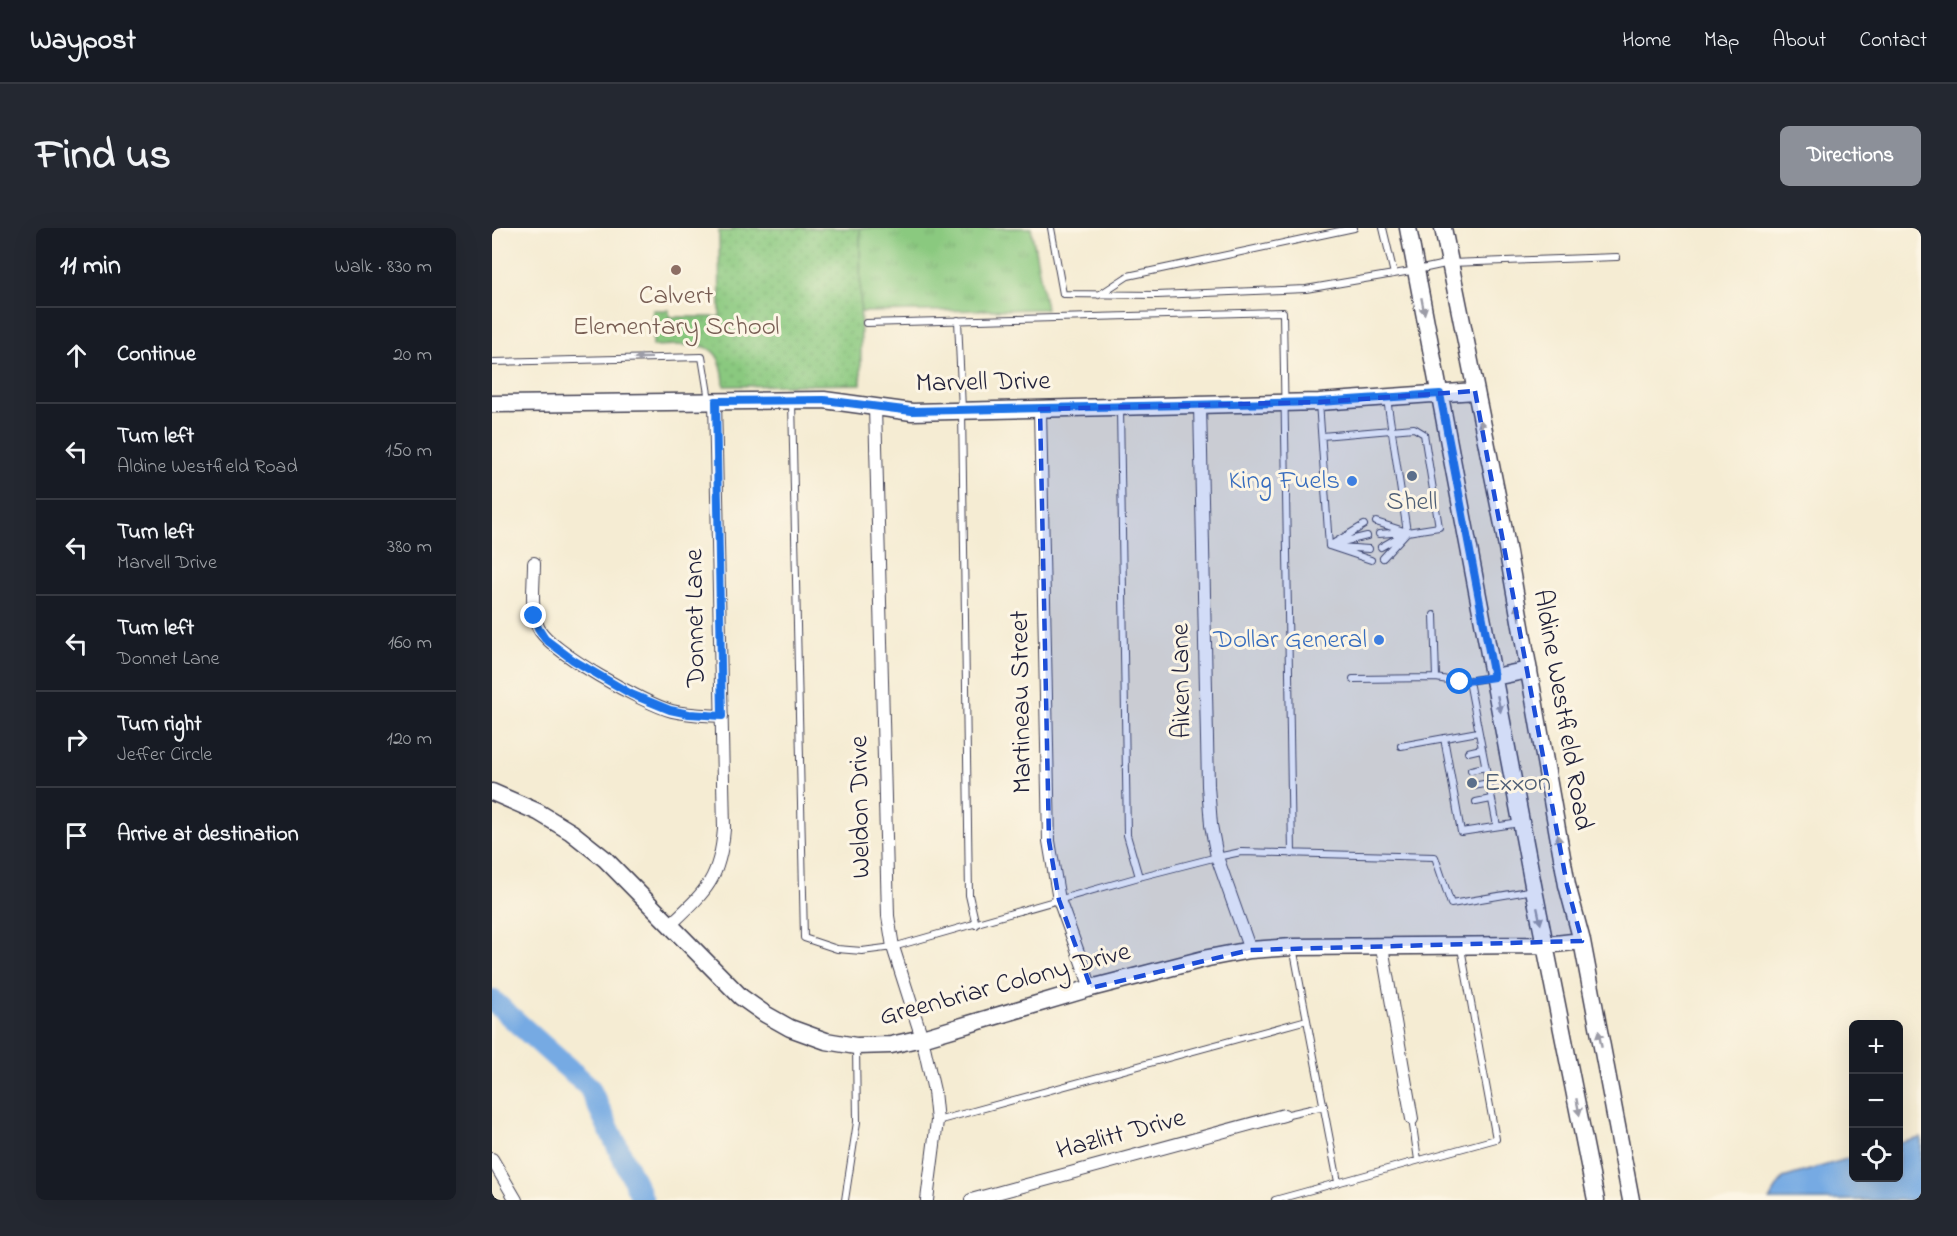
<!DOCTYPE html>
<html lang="en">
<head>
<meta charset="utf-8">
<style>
	:root { --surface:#171b24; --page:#242831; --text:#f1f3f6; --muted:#9ea1a6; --line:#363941; --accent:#8c9099 }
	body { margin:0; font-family:"Indie Flower",sans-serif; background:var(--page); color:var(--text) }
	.controls { position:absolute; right:18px; bottom:18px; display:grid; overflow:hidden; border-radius:9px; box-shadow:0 6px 24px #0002 }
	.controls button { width:54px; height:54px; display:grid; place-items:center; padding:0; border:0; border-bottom:2px solid var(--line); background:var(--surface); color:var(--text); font:30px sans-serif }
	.stop { position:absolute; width:18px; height:18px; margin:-14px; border:4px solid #1a73e8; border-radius:50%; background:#fff }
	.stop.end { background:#1a73e8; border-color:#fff; box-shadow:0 2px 6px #0008 }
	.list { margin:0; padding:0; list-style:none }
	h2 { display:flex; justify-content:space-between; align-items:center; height:78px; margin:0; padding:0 24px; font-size:26px }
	h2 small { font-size:20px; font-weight:400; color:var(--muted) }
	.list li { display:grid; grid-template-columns:39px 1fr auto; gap:18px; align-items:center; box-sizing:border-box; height:96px; padding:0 24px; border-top:2px solid var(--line) }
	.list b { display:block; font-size:22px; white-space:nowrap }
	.list p { margin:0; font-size:20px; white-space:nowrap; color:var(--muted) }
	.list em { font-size:20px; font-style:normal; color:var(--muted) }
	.icon { flex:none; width:33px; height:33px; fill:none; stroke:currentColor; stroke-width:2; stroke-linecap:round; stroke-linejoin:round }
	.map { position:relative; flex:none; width:1429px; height:972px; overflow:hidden; border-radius:9px }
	header { display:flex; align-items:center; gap:36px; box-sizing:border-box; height:84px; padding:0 30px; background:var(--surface); border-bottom:2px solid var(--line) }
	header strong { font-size:28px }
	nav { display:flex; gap:33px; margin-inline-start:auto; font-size:21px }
	.intro { display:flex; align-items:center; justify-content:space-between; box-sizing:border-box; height:144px; padding:0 36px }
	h1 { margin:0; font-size:42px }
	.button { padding:15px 27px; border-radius:9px; background:var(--accent); color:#fff; font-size:21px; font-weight:700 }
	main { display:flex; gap:36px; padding:0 36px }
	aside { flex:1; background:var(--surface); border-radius:9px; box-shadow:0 6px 24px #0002 }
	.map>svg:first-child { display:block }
	.grass { fill:url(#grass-tufts); stroke:#56765d; stroke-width:1.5 }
	.park { fill:url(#park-dots); stroke:#56765d; stroke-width:1.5 }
	.water { fill:#76aae3; stroke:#4c668f; stroke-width:1.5 }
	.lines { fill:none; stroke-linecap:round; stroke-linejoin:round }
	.river { stroke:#76aae3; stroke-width:22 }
	.lane-casing { stroke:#424052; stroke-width:8 }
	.street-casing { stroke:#424052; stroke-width:14 }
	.secondary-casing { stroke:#424052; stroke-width:19 }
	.lane { stroke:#fff; stroke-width:6 }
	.street { stroke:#fff; stroke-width:12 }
	.secondary { stroke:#fff; stroke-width:16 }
	.oneway { fill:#9c9ca7 }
	.route { stroke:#1a73e8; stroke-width:8 }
	.marked { fill:#1d4ed8; fill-opacity:0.2; stroke:#1d4ed8; stroke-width:4.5; stroke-dasharray:12 8; stroke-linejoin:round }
	.education-dot { fill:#8d6e63; stroke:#fcf5e5; stroke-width:2 }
	.service-dot { fill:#5c6f8a; stroke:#fcf5e5; stroke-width:2 }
	.shop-dot { fill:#3f7fe0; stroke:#fcf5e5; stroke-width:2 }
	.labels { text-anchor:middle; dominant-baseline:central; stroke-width:6; stroke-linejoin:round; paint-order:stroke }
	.education-label { font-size:27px; fill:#785e54; stroke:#fcf5e5 }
	.street-label { font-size:27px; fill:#22223b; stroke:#fcf5e5 }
	.shop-label { font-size:27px; fill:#366cbe; stroke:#fcf5e5; text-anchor:end }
	.service-label { font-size:27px; fill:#4e5e75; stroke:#fcf5e5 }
</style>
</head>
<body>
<header>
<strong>Waypost</strong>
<nav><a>Home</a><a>Map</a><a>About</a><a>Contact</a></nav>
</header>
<div class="intro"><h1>Find us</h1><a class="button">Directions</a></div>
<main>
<aside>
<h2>11 min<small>Walk · 830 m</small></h2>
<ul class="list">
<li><svg class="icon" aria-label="ahead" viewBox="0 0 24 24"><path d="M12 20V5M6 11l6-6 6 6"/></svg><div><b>Continue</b></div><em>20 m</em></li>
<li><svg class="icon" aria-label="left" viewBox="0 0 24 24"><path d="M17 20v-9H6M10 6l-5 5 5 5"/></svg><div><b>Turn left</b><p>Aldine Westfield Road</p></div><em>150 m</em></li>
<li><svg class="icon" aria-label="left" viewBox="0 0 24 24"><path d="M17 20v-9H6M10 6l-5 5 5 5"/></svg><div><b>Turn left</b><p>Marvell Drive</p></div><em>380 m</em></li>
<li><svg class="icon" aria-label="left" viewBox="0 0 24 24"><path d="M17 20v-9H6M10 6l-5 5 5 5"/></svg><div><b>Turn left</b><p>Donnet Lane</p></div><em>160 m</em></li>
<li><svg class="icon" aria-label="right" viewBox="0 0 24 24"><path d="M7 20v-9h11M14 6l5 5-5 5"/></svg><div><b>Turn right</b><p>Jeffer Circle</p></div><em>120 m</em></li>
<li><svg class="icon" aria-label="arrive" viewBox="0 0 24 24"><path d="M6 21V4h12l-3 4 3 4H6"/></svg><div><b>Arrive at destination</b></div></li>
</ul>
</aside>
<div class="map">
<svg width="1429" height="972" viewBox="0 0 1429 972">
	<defs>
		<pattern id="grass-tufts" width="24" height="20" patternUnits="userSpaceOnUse" patternTransform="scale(1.5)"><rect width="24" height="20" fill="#8ac97f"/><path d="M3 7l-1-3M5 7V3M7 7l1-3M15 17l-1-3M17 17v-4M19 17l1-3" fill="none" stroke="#77ac6f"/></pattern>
		<pattern id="park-dots" width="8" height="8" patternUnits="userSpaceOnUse" patternTransform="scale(1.5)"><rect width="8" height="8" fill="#8ac97f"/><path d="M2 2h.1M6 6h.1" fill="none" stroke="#77ac6f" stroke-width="1.8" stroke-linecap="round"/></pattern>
	</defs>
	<rect width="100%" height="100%" fill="#fcf5e5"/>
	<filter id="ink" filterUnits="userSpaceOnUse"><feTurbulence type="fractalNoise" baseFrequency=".0167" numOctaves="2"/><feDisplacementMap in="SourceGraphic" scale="12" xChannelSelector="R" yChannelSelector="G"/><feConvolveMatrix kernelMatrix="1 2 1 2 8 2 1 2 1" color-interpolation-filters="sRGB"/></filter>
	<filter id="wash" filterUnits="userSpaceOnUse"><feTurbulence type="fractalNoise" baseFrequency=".008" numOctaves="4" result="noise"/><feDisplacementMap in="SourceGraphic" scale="24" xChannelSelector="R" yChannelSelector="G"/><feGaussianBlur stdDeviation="1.35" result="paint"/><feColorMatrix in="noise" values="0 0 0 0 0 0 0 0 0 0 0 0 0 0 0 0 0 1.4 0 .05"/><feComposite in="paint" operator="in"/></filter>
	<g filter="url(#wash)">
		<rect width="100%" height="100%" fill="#f5ecd3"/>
		<path class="grass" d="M368 0H539L554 81 368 84Z"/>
		<path class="park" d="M240 0H368L369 156 232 158C231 106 201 118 161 118V82H177V89H228L227 3H240Z"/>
		<path class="water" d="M1429 910V972H1277L1291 950 1361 929 1362 950H1406L1407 915Z"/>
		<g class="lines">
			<path class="river" d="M0 772 97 859 151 972"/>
		</g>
	</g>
	<g filter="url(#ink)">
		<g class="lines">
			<defs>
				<path id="lane" d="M559 0 571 66 665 67 814 61 925 42 958 35 1125 29
					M891 0 902 46
					M607 67 636 48 862 0
					M466 92 470 182 477 667 484 697
					M374 95 791 84 800 626
					M0 134 210 129 217 172
					M300 173 312 710 345 721 370 723 401 719 647 649 725 629 749 624 943 629 959 676 1042 662
					M827 174 837 318 872 297
					M628 181 635 607 647 649
					M830 208 922 200 932 206 947 299 915 304 891 330
					M884 294 915 304 895 171
					M887 306 912 304
					M846 315 875 308
					M837 318 879 332
					M847 319 877 321
					M889 319 910 307
					M942 387 944 450
					M861 451 944 450 968 454 1001 449
					M977 453 1005 598
					M952 510 969 604 1028 595
					M909 518 986 504
					M976 524 989 521
					M979 542 993 539
					M982 558 996 555
					M984 574 999 571
					M801 719 846 954
					M792 887 832 878
					M920 891 926 932
					M445 893 815 792
					M353 972 365 894 364 818
					M783 972 1004 911 969 720"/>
				<path id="street" d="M708 176 716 558 719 597 725 629 758 722
					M383 178 396 688 401 719 430 810 442 863 445 893 435 972
					M548 181 557 613 567 672 599 760
					M42 335C42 355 38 380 46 399 56 423 153 476 180 483 196 487 213 487 230 488
					M179 696C214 663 228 651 232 601L223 173
					M890 719 920 891
					M0 931 24 972
					M479 972 792 887"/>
				<path id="secondary" d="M916 0 1042 662 1104 972
					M951 0 1011 297 1075 657 1090 713 1139 972
					M0 176 332 172 420 184 827 174 983 163
					M1002 449 1037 442
					M0 564 46 584 79 604 113 631 249 769 273 786 298 800 334 813 364 818 399 817 430 810 599 760 716 730 758 722 801 719 1054 717 1090 713"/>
			</defs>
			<use href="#lane" class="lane-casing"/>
			<use href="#street" class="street-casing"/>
			<use href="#secondary" class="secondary-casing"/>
			<use href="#lane" class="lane"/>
			<use href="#street" class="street"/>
			<use href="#secondary" class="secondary"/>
		</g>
		<defs><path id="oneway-solid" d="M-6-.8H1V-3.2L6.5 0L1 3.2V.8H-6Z" transform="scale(1.5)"/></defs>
		<g class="oneway">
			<use href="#oneway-solid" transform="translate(931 78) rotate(79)"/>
			<use href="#oneway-solid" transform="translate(151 130) rotate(179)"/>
			<use href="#oneway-solid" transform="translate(990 200) rotate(-102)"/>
			<use href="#oneway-solid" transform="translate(1026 384) rotate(-100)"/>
			<use href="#oneway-solid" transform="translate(1007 476) rotate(79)"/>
			<use href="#oneway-solid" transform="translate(1067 615) rotate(-100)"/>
			<use href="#oneway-solid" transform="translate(1047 688) rotate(78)"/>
			<use href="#oneway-solid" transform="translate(1108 811) rotate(-101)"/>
			<use href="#oneway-solid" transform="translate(1086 879) rotate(79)"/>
		</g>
	</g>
	<g class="lines" filter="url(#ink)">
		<path class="route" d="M42 388 46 400 53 411 81 432 139 466 178 482 197 486 230 488 224 173 332 172 420 183 827 174 948 166 1002 449 968 454"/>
	</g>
	<path class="marked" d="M983 163 1075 657 1090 713 758 722 599 760 567 672 557 613 548 181 827 174Z"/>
	<circle class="education-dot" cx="184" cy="42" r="6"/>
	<g class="service-dot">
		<circle cx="920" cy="248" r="6"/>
		<circle cx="980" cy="555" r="6"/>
	</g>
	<g class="shop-dot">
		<circle cx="860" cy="253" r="6"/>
		<circle cx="887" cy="412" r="6"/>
	</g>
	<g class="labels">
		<g class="education-label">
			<text x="184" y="68">Calvert<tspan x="184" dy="31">Elementary School</tspan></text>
		</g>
		<g class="street-label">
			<text transform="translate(491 155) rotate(-1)">Marvell Drive</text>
			<text transform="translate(204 390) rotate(-91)">Donnet Lane</text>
			<text transform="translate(690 453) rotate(-91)">Aiken Lane</text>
			<text transform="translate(530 474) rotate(-91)">Martineau Street</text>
			<text transform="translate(1070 482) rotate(80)">Aldine Westfield Road</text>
			<text transform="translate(369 579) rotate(-91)">Weldon Drive</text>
			<text transform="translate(513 757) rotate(-15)">Greenbriar Colony Drive</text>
			<text transform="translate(629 907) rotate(-15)">Hazlitt Drive</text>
		</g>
		<g class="shop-label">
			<text x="848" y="253">King Fuels</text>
			<text x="875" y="412">Dollar General</text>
		</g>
		<g class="service-label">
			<text x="920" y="274">Shell</text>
			<text x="992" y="555" text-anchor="start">Exxon</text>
		</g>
	</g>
</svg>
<div class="controls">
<button>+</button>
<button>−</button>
<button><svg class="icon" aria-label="locate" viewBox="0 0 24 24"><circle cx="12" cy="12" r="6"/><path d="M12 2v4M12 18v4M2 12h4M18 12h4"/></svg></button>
</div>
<div class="stop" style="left:968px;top:454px"></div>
<div class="stop end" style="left:42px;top:388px"></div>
</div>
</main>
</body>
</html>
